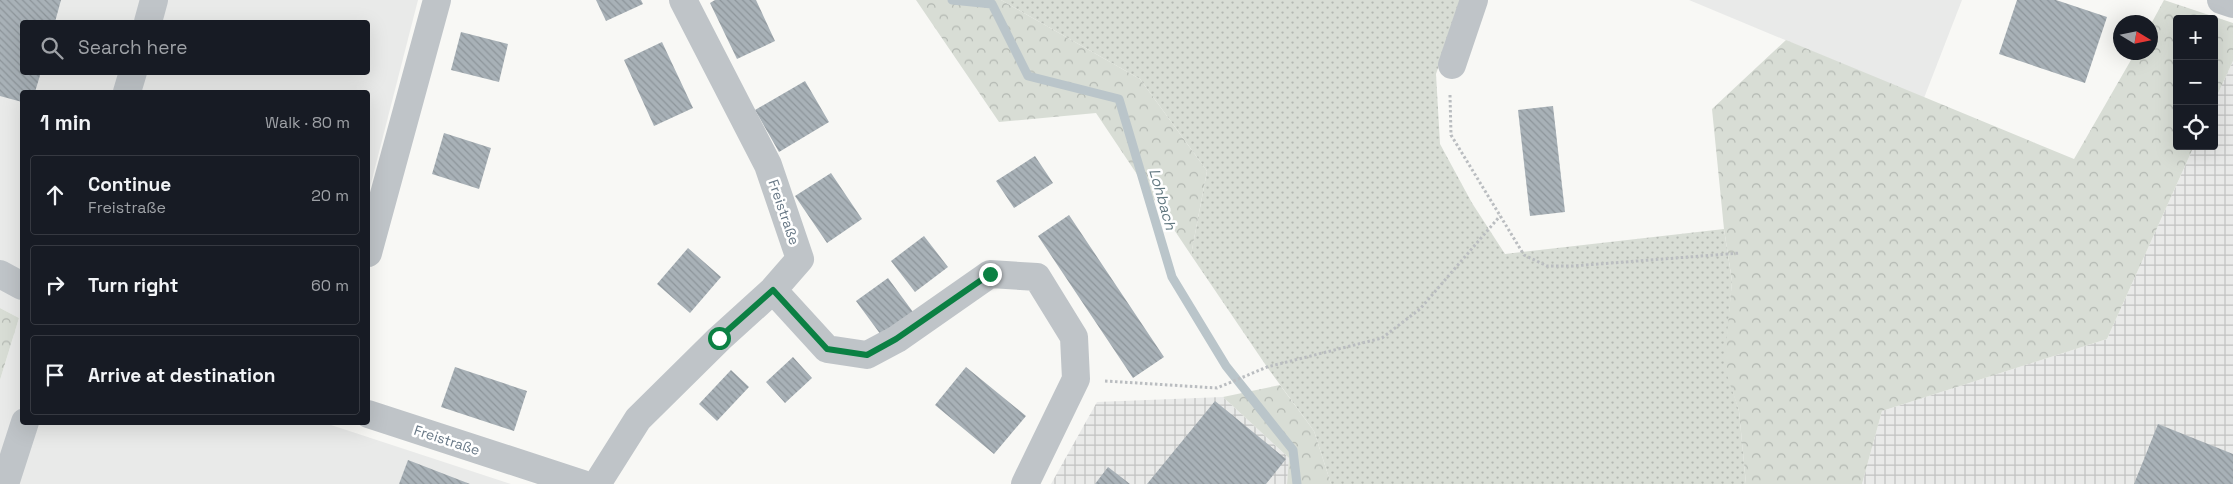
<!DOCTYPE html>
<html lang="en">
<head>
<meta charset="utf-8">
<style>
	:root { --surface:#171b24; --page:#242831; --text:#f1f3f6; --muted:#9ea1a6; --line:#363941 }
	body { margin:0; font-family:"Space Grotesk",sans-serif; background:var(--page); color:var(--text) }
	.controls { position:absolute; right:15px; top:15px; display:grid; overflow:hidden; border-radius:5px; box-shadow:0 5px 20px #0002 }
	.controls button { width:45px; height:45px; display:grid; place-items:center; padding:0; border:0; border-bottom:1px solid var(--line); background:var(--surface); color:var(--text); font:25px sans-serif }
	.compass { position:absolute; left:2113px; top:15px; width:45px; height:45px; border-radius:50%; background:var(--surface); box-shadow:0 5px 20px #0002; rotate:100deg }
	.stop { position:absolute; width:15px; height:15px; margin:-11px; border:4px solid #0b8043; border-radius:50%; background:#fff }
	.stop.end { background:#0b8043; border-color:#fff; box-shadow:0 1px 5px #0008 }
	.list { margin:0; padding:0; list-style:none }
	h2 { display:flex; justify-content:space-between; align-items:center; height:65px; margin:0; padding:0 20px; font-size:21px }
	h2 small { font-size:16px; font-weight:400; color:var(--muted) }
	.list li { display:grid; grid-template-columns:32px 1fr auto; gap:15px; align-items:center; box-sizing:border-box; height:80px; margin:0 10px 10px; padding:0 10px; border:1px solid var(--line); border-radius:5px }
	.list b { display:block; font-size:19px; white-space:nowrap }
	.list p { margin:0; font-size:16px; white-space:nowrap; color:var(--muted) }
	.list em { font-size:16px; font-style:normal; color:var(--muted) }
	.icon { flex:none; width:28px; height:28px; fill:none; stroke:currentColor; stroke-width:2; stroke-linecap:round; stroke-linejoin:round }
	.map { position:relative; flex:none; width:2233px; height:484px; overflow:hidden }
	.search { position:absolute; background:var(--surface); box-shadow:0 5px 20px #0002; left:20px; top:20px; width:350px; height:55px; display:flex; align-items:center; gap:12px; box-sizing:border-box; padding:0 18px; border-radius:5px; color:var(--muted); font-size:19px }
	.panel { position:absolute; background:var(--surface); box-shadow:0 5px 20px #0002; left:20px; top:90px; width:350px; height:335px; border-radius:5px }
	.map>svg:first-child { display:block }
	.built { fill:#e9eae9; fill-rule:evenodd }
	.industrial { fill:url(#industrial-grid) }
	.grass { fill:url(#grass-dots) }
	.forest { fill:url(#forest-crowns) }
	.lines { fill:none; stroke-linecap:round; stroke-linejoin:round }
	.stream { stroke:#bac5ca; stroke-width:9 }
	.building { fill:url(#building-back-hatch) }
	.path { stroke:#babdc0; stroke-width:3; stroke-dasharray:2.5 2.5; stroke-linecap:butt }
	.street { stroke:#bfc4c8; stroke-width:28 }
	.route { stroke:#0b8043; stroke-width:6 }
	.labels { text-anchor:middle; dominant-baseline:central; stroke-width:5; stroke-linejoin:round; paint-order:stroke }
	.street-label { font-size:14px; fill:#687886; stroke:#fff }
	.water-label { font-size:15px; font-style:italic; fill:#637981; stroke:#fff }
</style>
</head>
<body>
<div class="map">
<svg width="2233" height="484" viewBox="0 0 2233 484">
	<defs>
		<pattern id="industrial-grid" width="8" height="8" patternUnits="userSpaceOnUse" patternTransform="scale(1.25)"><rect width="8" height="8" fill="#e9eae9"/><path d="M0 4h8M4 0v8" fill="none" stroke="#c1c2c2"/></pattern>
		<pattern id="grass-dots" width="8" height="8" patternUnits="userSpaceOnUse" patternTransform="scale(1.25)"><rect width="8" height="8" fill="#d8ddd5"/><path d="M2 2h.1M6 6h.1" fill="none" stroke="#b3b8b2" stroke-width="1.8" stroke-linecap="round"/></pattern>
		<pattern id="forest-crowns" width="20" height="18" patternUnits="userSpaceOnUse" patternTransform="scale(1.25)"><rect width="20" height="18" fill="#d8ddd5"/><path d="M2 6a3 3 0 1 1 6 0M12 15a3 3 0 1 1 6 0" fill="none" stroke="#b3b8b2"/></pattern>
		<pattern id="building-back-hatch" width="6" height="6" patternUnits="userSpaceOnUse" patternTransform="scale(1.25)"><rect width="6" height="6" fill="#a8b1b7"/><path d="M-1 5l2 2M0 0l6 6M5-1l2 2" fill="none" stroke="#8d959a"/></pattern>
	</defs>
	<rect width="100%" height="100%" fill="#f8f8f5"/>
	<path class="built" d="M0 0H418L368 195V92H22V422L325 423 511 484H0V380L19 318 0 308ZM22 22H368V72H22Z
		M1689 0H1962L1924 98Z"/>
	<path class="industrial" d="M2233 61V484H1862L1882 411 2107 339 2194 146H2214V102Z
		M1223 397 1289 458 1287 484H1051L1097 402Z"/>
	<path class="grass" d="M1001 0H1461L1436 74 1440 144 1472 203 1505 254 1724 229 1732 281 1725 366 1739 411 1746 484H1331L1314 431 1267 367 1191 255 1207 171 1140 79Z"/>
	<path class="forest" d="M916 0H1001L1140 79 1207 171 1191 255 1096 113 999 122Z
		M2164 0 2233 23V61L2214 102V19H2177V146H2194L2107 339 1882 411 1862 484H1746L1739 411 1724 366 1732 281 1724 229 1712 109 1786 40 2074 159 2135 53 2150 52 2151 24Z
		M0 308 19 318 0 380Z
		M1280 385 1314 431 1331 484H1287L1289 458 1223 397Z"/>
	<g class="lines">
		<path class="stream" d="M952 0 992 4 1028 76 1119 99 1172 277 1226 366 1293 450 1297 484"/>
	</g>
	<path class="building" d="M0 0H61L55 22H22V72H41L35 92H22V102L0 96Z
		M596 0H641L643 4 606 21Z
		M715 0H756L775 41 737 59 710 3Z
		M2017 0H2056L2107 17 2085 83 1999 54Z
		M461 32 508 44 499 82 451 70Z
		M662 42 693 108 654 126 624 60Z
		M805 81 829 122 779 152 755 110Z
		M1553 106 1565 212 1530 216 1518 110Z
		M444 133 491 148 479 189 432 174Z
		M1035 156 1053 183 1014 208 996 181Z
		M831 173 862 219 827 243 795 196Z
		M1069 215 1164 357 1133 378 1038 236Z
		M924 236 948 267 915 292 891 261Z
		M688 248 721 277 690 313 657 284Z
		M888 278 913 312 881 335 856 301Z
		M793 357 812 378 785 403 766 382Z
		M455 367 527 391 514 431 441 407Z
		M966 367 1026 416 994 454 935 405Z
		M731 370 749 387 717 421 699 404Z
		M1215 401 1286 459 1266 484H1147Z
		M2158 424 2233 454V484H2134Z
		M408 460 470 484H399Z
		M1108 467 1130 484H1095Z"/>
	<g class="lines">
		<path class="path" d="M1450 95 1451 135 1524 255 1547 266H1573L1740 253
			M1105 381 1217 388 1267 367 1382 338 1420 309 1500 216"/>
		<path class="street" d="M2221 0 2233 4
			M148 22 154 0
			M1452 65 1474 0
			M127 92 133 72
			M368 253 437 0
			M0 274 22 286
			M773 290 827 349 867 355 897 339 990 274 1037 277 1074 337 1076 379 1025 484
			M368 414 583 484
			M5 484 25 422
			M597 484 638 419 719 339 773 290 800 259 768 165 683 0"/>
	</g>
	<g class="lines">
		<path class="route" d="M719 338 773 290 827 349 867 355 896 339 990 274"/>
	</g>
	<g class="labels">
		<g class="street-label">
			<text transform="translate(784 212) rotate(71)">Freistraße</text>
			<text transform="translate(447 440) rotate(18)">Freistraße</text>
		</g>
		<g class="water-label">
			<text transform="translate(1163 199) rotate(74)">Lohbach</text>
		</g>
	</g>
</svg>
<div class="controls">
<button>+</button>
<button>−</button>
<button><svg class="icon" aria-label="locate" viewBox="0 0 24 24"><circle cx="12" cy="12" r="6"/><path d="M12 2v4M12 18v4M2 12h4M18 12h4"/></svg></button>
</div>
<svg class="compass" viewBox="-18 -18 36 36"><path d="M0-13l5 13h-10z" fill="#e53935"/><path d="M0 13l5-13h-10z" fill="#9ea1a6"/></svg>
<div class="stop" style="left:719px;top:338px"></div>
<div class="stop end" style="left:990px;top:274px"></div>
<div class="search"><svg class="icon" aria-label="search" viewBox="0 0 24 24"><circle cx="10" cy="10" r="6"/><path d="M15 15l6 6"/></svg>Search here</div>
<section class="panel">
<h2>1 min<small>Walk · 80 m</small></h2>
<ul class="list">
<li><svg class="icon" aria-label="ahead" viewBox="0 0 24 24"><path d="M12 20V5M6 11l6-6 6 6"/></svg><div><b>Continue</b><p>Freistraße</p></div><em>20 m</em></li>
<li><svg class="icon" aria-label="right" viewBox="0 0 24 24"><path d="M7 20v-9h11M14 6l5 5-5 5"/></svg><div><b>Turn right</b></div><em>60 m</em></li>
<li><svg class="icon" aria-label="arrive" viewBox="0 0 24 24"><path d="M6 21V4h12l-3 4 3 4H6"/></svg><div><b>Arrive at destination</b></div></li>
</ul>
</section>
</div>
</body>
</html>
